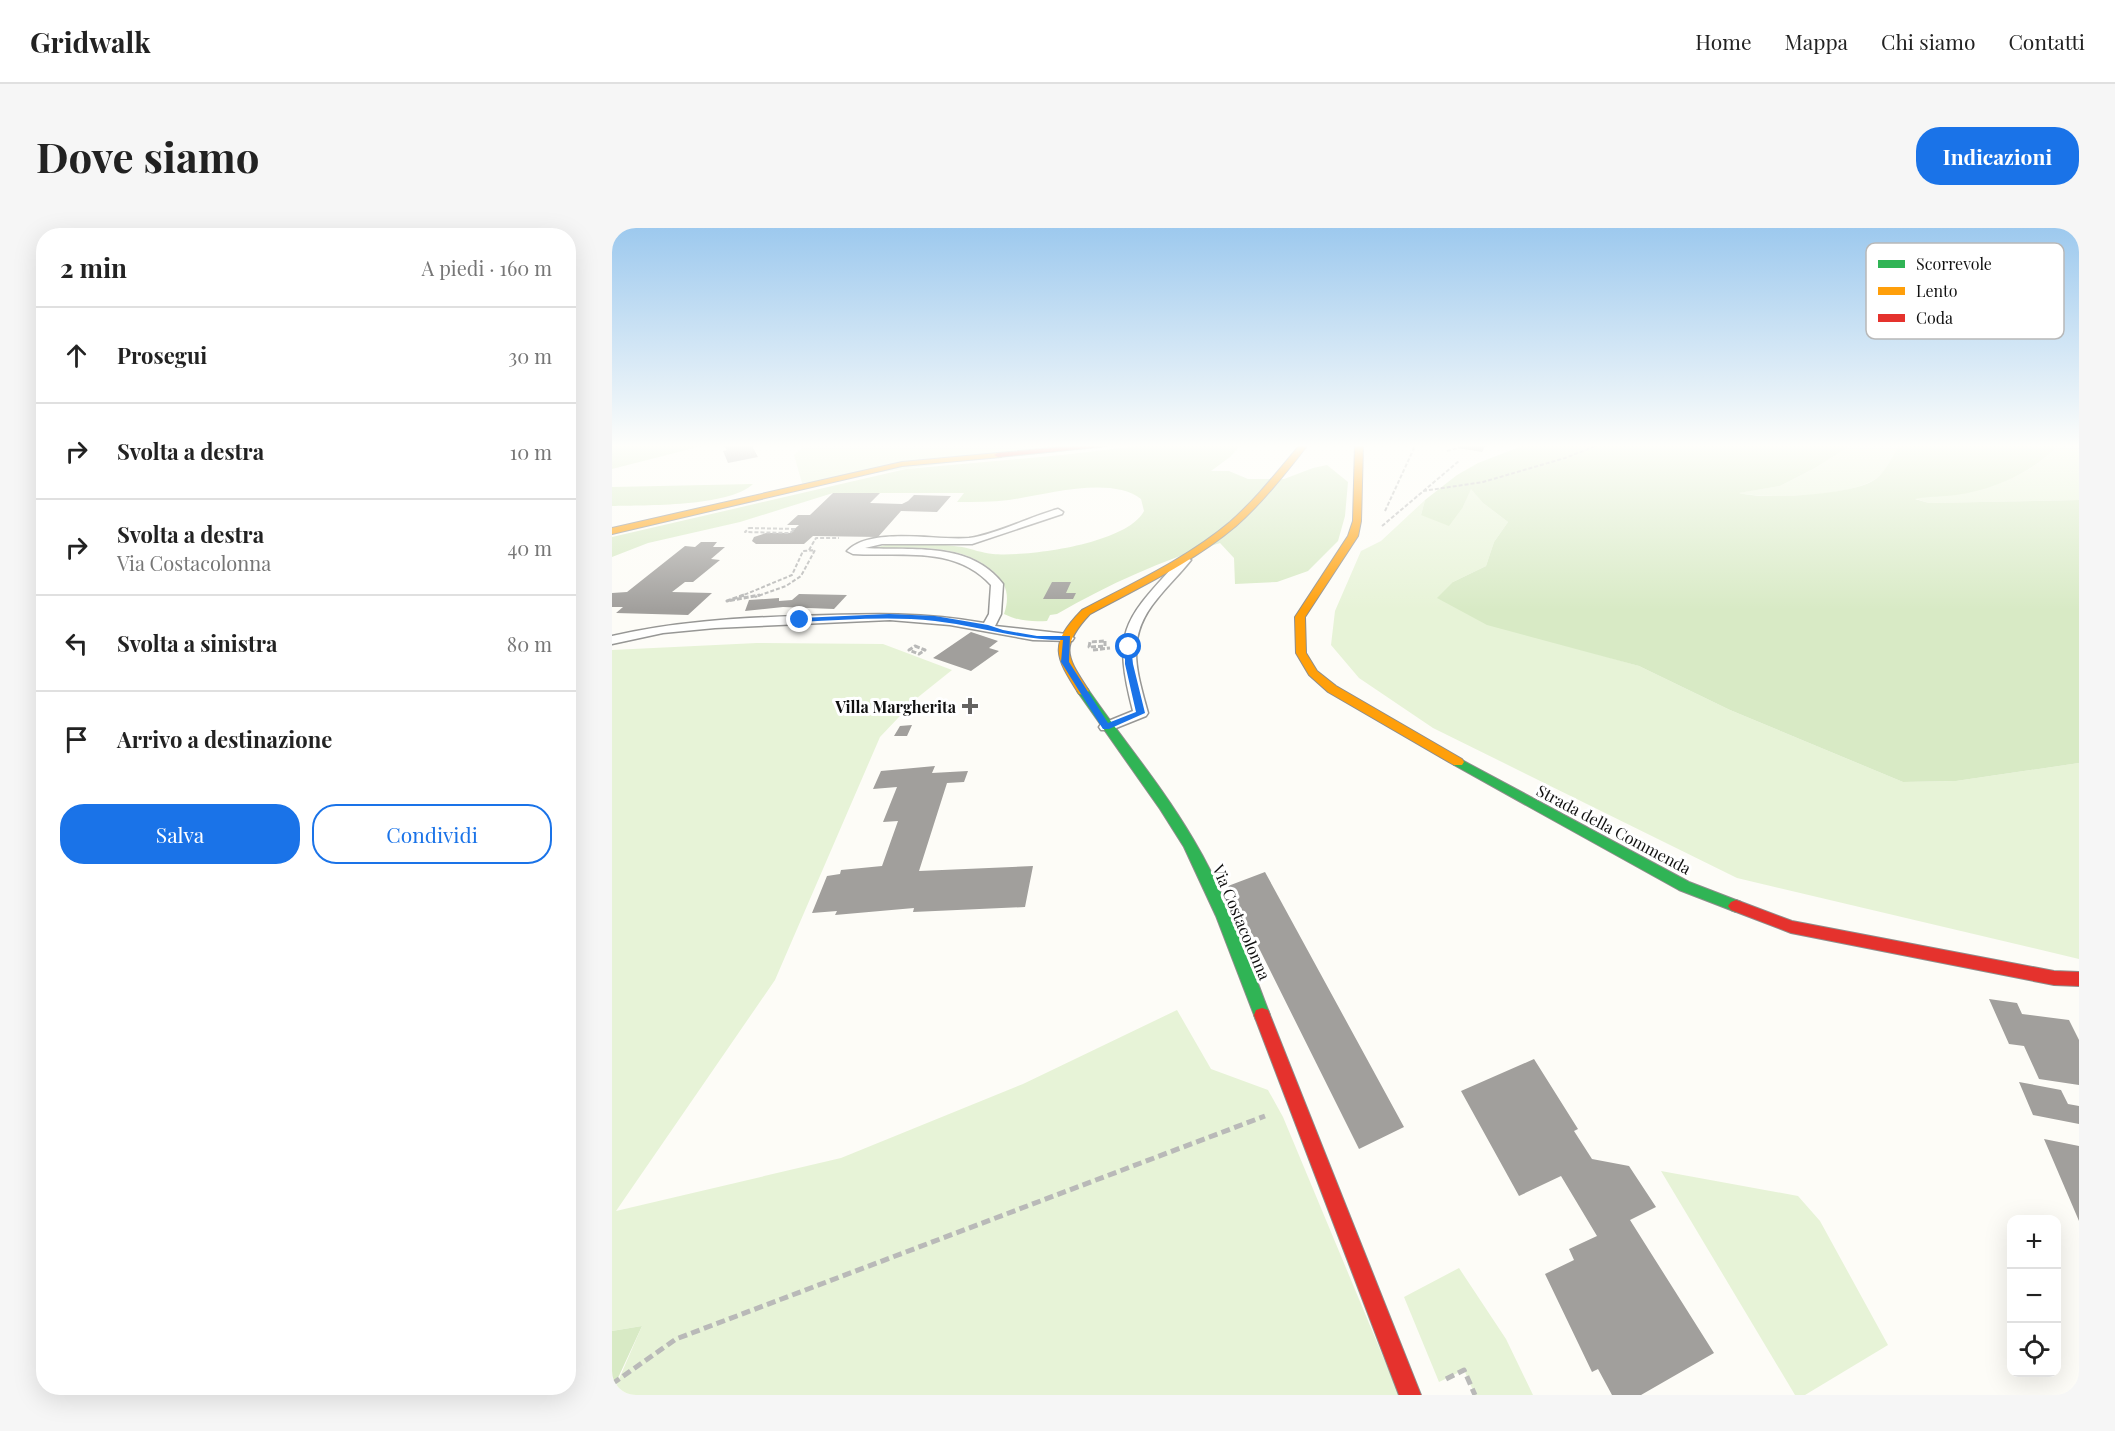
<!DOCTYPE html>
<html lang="it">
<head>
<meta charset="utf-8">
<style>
	:root { --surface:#fff; --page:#f6f6f6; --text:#222; --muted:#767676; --line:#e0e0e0; --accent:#1a73e8 }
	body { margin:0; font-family:"Playfair Display",serif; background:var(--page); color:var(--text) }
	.controls { position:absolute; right:18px; bottom:18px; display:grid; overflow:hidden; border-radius:12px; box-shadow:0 6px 24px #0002 }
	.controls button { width:54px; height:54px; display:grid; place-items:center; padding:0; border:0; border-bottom:2px solid var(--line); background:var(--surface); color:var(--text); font:30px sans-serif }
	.stop { position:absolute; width:18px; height:18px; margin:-14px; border:4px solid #1a73e8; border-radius:50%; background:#fff }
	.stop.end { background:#1a73e8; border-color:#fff; box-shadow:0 2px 6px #0008 }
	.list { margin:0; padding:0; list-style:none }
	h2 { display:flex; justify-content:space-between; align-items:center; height:78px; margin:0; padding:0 24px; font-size:26px }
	h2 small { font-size:20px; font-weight:400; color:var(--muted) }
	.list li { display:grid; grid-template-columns:39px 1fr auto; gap:18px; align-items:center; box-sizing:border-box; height:96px; padding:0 24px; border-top:2px solid var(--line) }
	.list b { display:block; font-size:22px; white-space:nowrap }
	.list p { margin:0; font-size:20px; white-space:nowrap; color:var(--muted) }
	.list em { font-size:20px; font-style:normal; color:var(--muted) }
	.actions { display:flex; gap:12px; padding:18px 24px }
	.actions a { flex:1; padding:14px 0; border:2px solid var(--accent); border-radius:24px; text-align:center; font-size:21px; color:var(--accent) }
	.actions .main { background:var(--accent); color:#fff }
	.icon { flex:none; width:33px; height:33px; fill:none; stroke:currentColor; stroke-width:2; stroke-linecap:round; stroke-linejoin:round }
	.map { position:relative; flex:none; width:1467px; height:1167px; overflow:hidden; border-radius:24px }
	header { display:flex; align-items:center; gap:36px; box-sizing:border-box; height:84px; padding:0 30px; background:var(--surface); border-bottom:2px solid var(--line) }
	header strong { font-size:28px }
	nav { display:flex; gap:33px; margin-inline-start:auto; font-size:21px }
	.intro { display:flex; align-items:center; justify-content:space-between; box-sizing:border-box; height:144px; padding:0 36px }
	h1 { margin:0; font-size:42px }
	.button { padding:15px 27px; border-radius:24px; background:var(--accent); color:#fff; font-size:21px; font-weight:700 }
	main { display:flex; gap:36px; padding:0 36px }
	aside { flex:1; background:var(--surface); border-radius:24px; box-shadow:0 6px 24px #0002 }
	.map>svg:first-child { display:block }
	.green { fill:#e7f3d7 }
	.forest { fill:#d8eac5 }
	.building { fill:#a19f9c }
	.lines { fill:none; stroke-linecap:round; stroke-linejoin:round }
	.lane-casing { stroke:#979795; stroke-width:3 }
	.fast-casing { stroke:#8e8d8b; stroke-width:2 }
	.slow-casing { stroke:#8e8d8b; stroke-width:2 }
	.jam-casing { stroke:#8e8d8b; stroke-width:2 }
	.path-far2 { stroke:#b9b9b8; stroke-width:2; stroke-dasharray:4 2; stroke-linecap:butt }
	.path-far1 { stroke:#b9b9b8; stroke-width:3; stroke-dasharray:5 2; stroke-linecap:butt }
	.path { stroke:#b9b9b8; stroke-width:5; stroke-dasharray:9 4.5; stroke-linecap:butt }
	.lane { fill:#fffffe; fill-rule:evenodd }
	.fast { fill:#30b455; fill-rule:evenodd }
	.slow { fill:#ff9f0a; fill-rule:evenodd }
	.jam { fill:#e5322d; fill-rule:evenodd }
	.route { fill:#1a73e8 }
	.poi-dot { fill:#646362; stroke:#fff; stroke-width:2 }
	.labels { text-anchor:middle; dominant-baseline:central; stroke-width:6; stroke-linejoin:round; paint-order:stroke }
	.poi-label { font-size:16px; font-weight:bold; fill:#111; stroke:#fff; text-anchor:end }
	.street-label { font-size:16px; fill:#111; stroke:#fff }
	.key { fill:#fff; stroke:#b8b8b8; stroke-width:1.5 }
	.key-label { font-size:16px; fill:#111 }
</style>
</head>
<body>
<header>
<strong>Gridwalk</strong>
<nav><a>Home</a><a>Mappa</a><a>Chi siamo</a><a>Contatti</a></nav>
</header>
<div class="intro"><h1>Dove siamo</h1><a class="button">Indicazioni</a></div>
<main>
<aside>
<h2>2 min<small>A piedi · 160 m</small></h2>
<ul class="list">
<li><svg class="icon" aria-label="ahead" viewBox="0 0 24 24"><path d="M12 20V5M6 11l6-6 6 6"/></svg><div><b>Prosegui</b></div><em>30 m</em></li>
<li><svg class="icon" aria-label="right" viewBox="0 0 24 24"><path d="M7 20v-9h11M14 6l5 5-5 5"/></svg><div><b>Svolta a destra</b></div><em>10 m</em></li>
<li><svg class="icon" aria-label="right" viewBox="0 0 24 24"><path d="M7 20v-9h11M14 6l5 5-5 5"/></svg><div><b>Svolta a destra</b><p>Via Costacolonna</p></div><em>40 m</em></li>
<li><svg class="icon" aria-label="left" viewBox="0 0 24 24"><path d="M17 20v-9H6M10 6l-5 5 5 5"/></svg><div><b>Svolta a sinistra</b></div><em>80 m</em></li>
<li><svg class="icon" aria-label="arrive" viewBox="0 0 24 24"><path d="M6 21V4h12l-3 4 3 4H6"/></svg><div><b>Arrivo a destinazione</b></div></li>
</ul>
<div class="actions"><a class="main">Salva</a><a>Condividi</a></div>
</aside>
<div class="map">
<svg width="1467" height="1167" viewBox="0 0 1467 1167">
	<rect width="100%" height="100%" fill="#fdfcf7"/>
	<path class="green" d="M193 218H461L190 255 182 227Z
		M1238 218H1286C1281 229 1272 246 1262 252 1233 269 1158 271 1125 265L1168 258 1203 240Z
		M1441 218H1467V272L1317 275 1301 270C1357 266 1400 261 1443 221Z
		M859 260 871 275 896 294 882 314 874 338 841 354 953 417 1027 438 1118 482 1291 554 1344 553 1467 535V731L1125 650 821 500 747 450 719 417 723 383 749 323 769 313 813 272 809 287 851 279Z
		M145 415 271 416 340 442 305 470 268 509 163 752 4 983 229 930 411 856 565 782 599 841 656 862 671 889 787 1167H0L30 1098 0 1103V422Z
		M1049 943 1186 968 1208 993 1276 1117 1193 1167H1183Z
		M847 1040 894 1111 921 1167H863L852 1142 827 1154 792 1069Z"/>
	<path class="forest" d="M0 218H90L0 241Z
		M526 218H628L618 229 599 243H617L636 251H672L701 240 715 237 736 254 733 288 726 313 696 343 665 354 623 356 622 330 608 315C550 332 497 356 445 386L438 387 435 393C420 394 406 393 392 386 398 369 395 356 382 344 348 314 300 320 258 321 286 312 320 315 350 319 360 321 370 325 381 326 415 329 515 316 532 283L529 271C499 247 432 267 397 272 380 274 362 274 345 274L352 265H221L128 294 36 315 0 329V309L294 241 450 227Z
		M910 218H1238L1203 240 1168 258 1127 265C1151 272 1247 267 1265 250 1274 242 1281 228 1286 218H1441L1443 221C1415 247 1382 261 1344 267 1331 269 1316 268 1303 271L1317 275 1467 272V535L1344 553 1291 554 1118 482 1027 438 875 397 825 370 841 354 874 338 882 314 896 294 871 275 859 261 851 279 837 298 809 287 813 272 845 247 866 235Z
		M141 256C117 279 33 277 0 278V259Z
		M30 1098 0 1163V1103Z"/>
	<path class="building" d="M112 218H140L146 229 116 235 111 223 115 222Z
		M847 218H873L870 224 846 220Z
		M221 265H268L258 275 290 276 296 273 302 267 339 268 325 284 289 283 266 309 201 308 192 316H144L140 313 142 309 154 305H178L187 297H175L186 287H198Z
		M89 314H105L101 319H113L99 331 108 332 81 354H73L60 364 100 365 76 387 4 385 11 379H0V365L15 364 73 318 83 319Z
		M440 354H459L454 365H464L461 371H431Z
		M187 366 235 367 222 381 171 379 133 383 137 372 167 370V373L180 372Z
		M359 404 386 413 377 420 387 423 359 443 321 430Z
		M300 497 295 508H282L288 498Z
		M323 538 320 545 356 543 352 554 335 555 307 643 421 638 413 679 301 684 302 680 223 687 225 683 200 685 215 648 228 646 229 642 270 638 286 593 271 594 285 559 261 561 269 543Z
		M653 644 792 899 747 921 616 658Z
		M1377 771 1405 775 1410 786 1457 792 1467 812V857L1427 851 1412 818 1397 816Z
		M922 831 966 901 962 903 980 931 1017 938 1044 979 1018 992 1102 1125 1029 1167H1000L986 1141 980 1144 933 1046 962 1032 957 1021 985 1008 949 948 907 968 849 863Z
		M1407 854 1449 862 1456 876 1467 878V896L1421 887Z
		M1432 911 1467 918V993Z"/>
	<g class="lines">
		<defs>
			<path id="lane" d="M446 281 451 284 450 286 360 316H270L253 320C302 323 358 313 391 356L389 386 383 398 455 406 462 410 460 413 421 412 338 397 278 392 103 400 51 405 0 416V408C61 394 123 390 185 388 250 386 308 383 372 395L377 386 379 357C343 317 289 329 241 326L235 323C259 298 325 313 357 310 382 307 420 288 446 281Z
				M573 329 579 332C568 346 556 357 545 371 513 409 524 441 536 485L534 488 499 502H489L487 499 489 496 521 483C499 399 514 391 569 330Z"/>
			<path id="fast" d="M471 459 475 460C510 511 550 558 581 611 614 666 635 727 658 787L656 792 650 794 644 792 604 688 572 619 548 581 465 463Z
				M846 530 1077 654 1129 674 1132 678 1129 682 1124 684 1067 662 842 537 840 534Z"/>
			<path id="slow" d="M687 218H695C673 246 650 275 624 298 580 335 528 359 478 386 446 420 456 430 477 463L471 467 467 466C443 428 436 417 470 382 521 355 574 331 618 294 644 271 665 244 687 218Z
				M743 218H751L749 293 746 308 693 389 694 425 705 443 724 458 850 531 852 534 850 537H842L716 464 697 447 684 425 683 389 736 308 741 293Z
				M386 225H389V229L290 238 0 306V300L290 234Z"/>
			<path id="jam" d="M462 218H495L386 229 382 227 386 225Z
				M1124 672 1180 693 1442 743 1467 744V758L1442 757 1179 705 1119 682 1116 678 1119 674Z
				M650 780 656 782 658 787 809 1167H787L642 787 644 782Z"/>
		</defs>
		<use href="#lane" class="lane-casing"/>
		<use href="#fast" class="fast-casing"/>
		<use href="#slow" class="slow-casing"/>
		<use href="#jam" class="jam-casing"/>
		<path class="path-far2" d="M835 223 847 220V218
			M811 263 871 254 953 230 984 218
			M773 283 803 218
			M770 298 847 233
			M137 300 183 301 178 305 133 304Z
			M197 322 204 310H227
			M127 369 180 347 191 323 203 322 189 348 174 358 143 369"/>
		<path class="path-far1" d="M132 367 115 373 148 367
			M493 413V418L477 419 478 414Z
			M303 418 313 422 307 426 297 422Z
			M481 422 498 420"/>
		<path class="path" d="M834 1151 852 1142 863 1167
			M0 1156 64 1111 653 888"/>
		<use href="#lane" class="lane"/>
		<use href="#fast" class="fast"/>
		<use href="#slow" class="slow"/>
		<use href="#jam" class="jam"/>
	</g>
	<linearGradient id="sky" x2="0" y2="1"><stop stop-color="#9dc9ee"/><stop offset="0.57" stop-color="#fefefb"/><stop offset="1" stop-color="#fefefb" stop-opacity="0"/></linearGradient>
	<rect width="1467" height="382" fill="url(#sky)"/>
	<path class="route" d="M277 386 323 388 376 397 391 402 425 408H458L457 434 496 495 524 484 513 436V419L519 418 521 436 533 485 497 501H491L449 434 451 412C407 412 367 398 323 393 278 388 233 392 188 394L184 392 188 390Z"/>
	<path class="poi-dot" d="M355 469h6v6h6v6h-6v6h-6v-6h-6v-6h6z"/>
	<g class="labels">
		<g class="poi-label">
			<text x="344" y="478">Villa Margherita</text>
		</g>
		<g class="street-label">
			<text transform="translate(1002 601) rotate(28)">Strada della Commenda</text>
			<text transform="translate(630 694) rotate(67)">Via Costacolonna</text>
		</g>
	</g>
	<rect x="1254" y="15" width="198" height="96" rx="9" class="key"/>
	<rect x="1266" y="32" width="27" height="8" fill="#30b455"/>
	<rect x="1266" y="59" width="27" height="8" fill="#ff9f0a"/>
	<rect x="1266" y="86" width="27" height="8" fill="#e5322d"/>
	<g class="key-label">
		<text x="1304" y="42">Scorrevole</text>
		<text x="1304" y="69">Lento</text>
		<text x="1304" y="96">Coda</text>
	</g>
</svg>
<div class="controls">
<button>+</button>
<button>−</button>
<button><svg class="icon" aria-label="locate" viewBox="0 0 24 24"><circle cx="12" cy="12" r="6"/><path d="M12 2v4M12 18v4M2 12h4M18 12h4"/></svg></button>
</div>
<div class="stop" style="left:517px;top:419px"></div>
<div class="stop end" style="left:188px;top:392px"></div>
</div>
</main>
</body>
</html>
